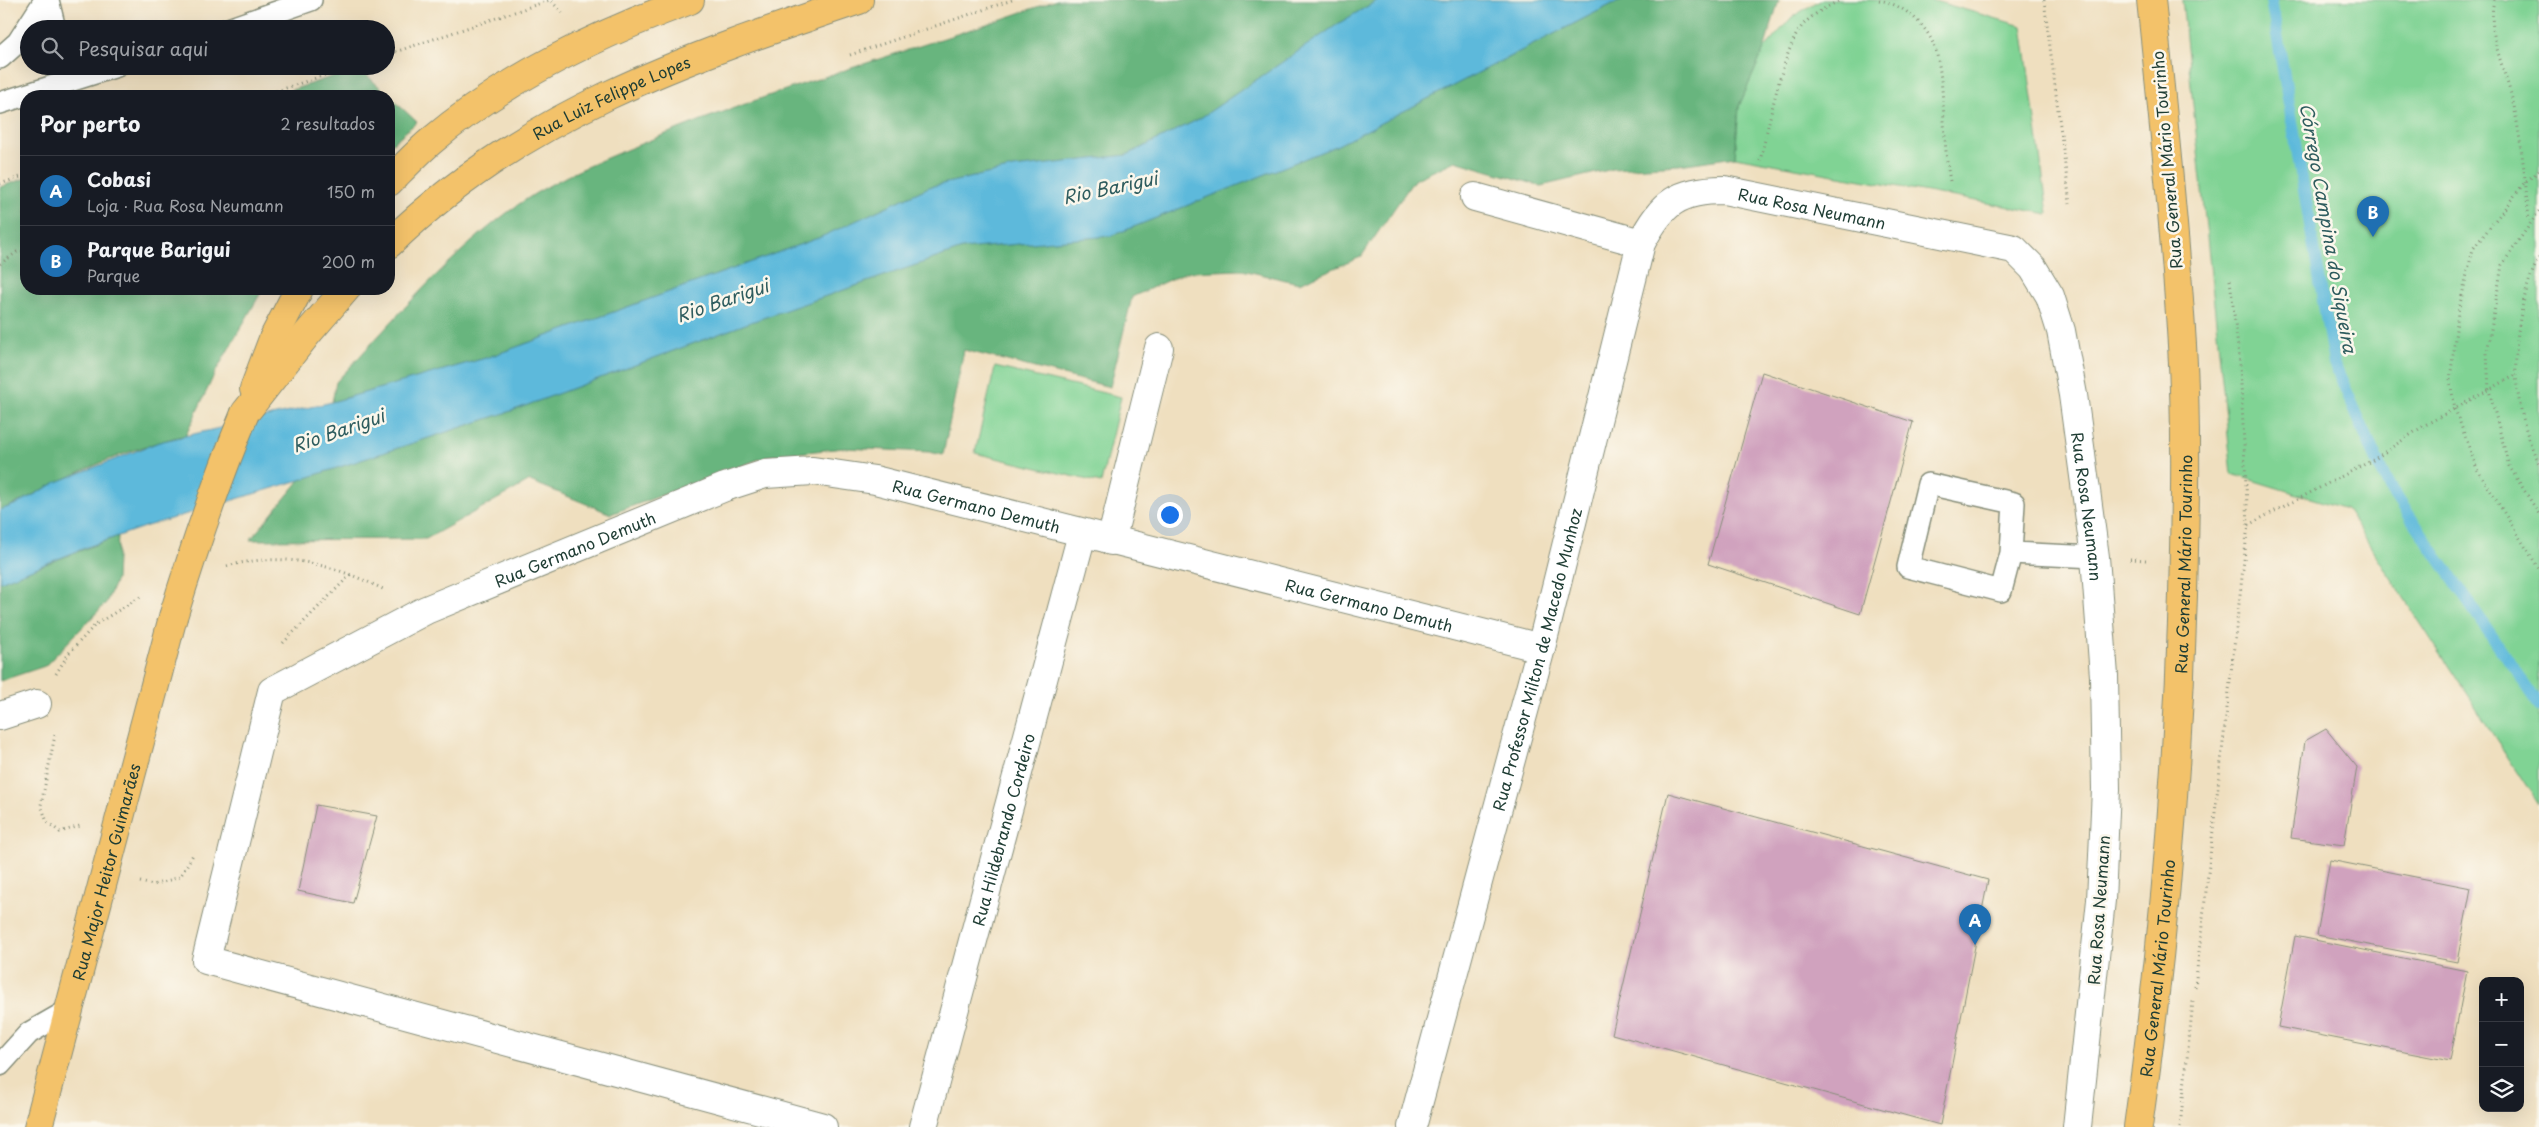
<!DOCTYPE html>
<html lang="pt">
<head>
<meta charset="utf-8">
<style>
	:root { --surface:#171b24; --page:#242831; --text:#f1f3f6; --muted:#9ea1a6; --line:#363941; --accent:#1f6fb2 }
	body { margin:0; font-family:"Playpen Sans",sans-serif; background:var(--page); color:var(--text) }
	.controls { position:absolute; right:15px; bottom:15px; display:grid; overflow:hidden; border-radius:10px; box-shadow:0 5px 20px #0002 }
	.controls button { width:45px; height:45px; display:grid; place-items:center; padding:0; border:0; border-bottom:1px solid var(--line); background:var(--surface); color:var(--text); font:25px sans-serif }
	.you { position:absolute; left:1169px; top:514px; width:18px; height:18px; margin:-12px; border:4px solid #fff; border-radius:50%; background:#1a73e8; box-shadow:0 0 0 8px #1a73e833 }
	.badge { display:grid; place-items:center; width:32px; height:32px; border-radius:50%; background:var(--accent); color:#fff; font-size:16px; font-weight:700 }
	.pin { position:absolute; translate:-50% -41px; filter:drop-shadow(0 1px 2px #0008) }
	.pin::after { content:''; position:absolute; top:26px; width:18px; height:15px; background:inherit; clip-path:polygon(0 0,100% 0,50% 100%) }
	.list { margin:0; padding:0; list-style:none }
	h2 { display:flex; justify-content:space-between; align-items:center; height:65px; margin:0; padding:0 20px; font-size:21px }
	h2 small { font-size:16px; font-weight:400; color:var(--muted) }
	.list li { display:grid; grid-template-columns:32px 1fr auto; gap:15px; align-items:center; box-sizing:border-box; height:70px; padding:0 20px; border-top:1px solid var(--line) }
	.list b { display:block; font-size:19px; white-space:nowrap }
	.list p { margin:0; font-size:16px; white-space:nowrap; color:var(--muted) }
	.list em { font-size:16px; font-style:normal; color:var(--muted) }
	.icon { flex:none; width:28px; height:28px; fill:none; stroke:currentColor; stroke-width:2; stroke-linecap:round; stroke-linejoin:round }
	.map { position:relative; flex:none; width:2539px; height:1127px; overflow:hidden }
	.search { position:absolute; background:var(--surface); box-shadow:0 5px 20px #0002; left:20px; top:20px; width:375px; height:55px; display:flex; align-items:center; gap:12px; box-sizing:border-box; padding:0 18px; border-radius:28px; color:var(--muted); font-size:19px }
	.panel { position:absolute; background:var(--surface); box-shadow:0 5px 20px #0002; left:20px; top:90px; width:375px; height:205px; border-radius:20px }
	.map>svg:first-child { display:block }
	.green { fill:#80d394; stroke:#508864 }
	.forest { fill:#68b57e; stroke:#447959 }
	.water { fill:#5db9db; stroke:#3e7b88 }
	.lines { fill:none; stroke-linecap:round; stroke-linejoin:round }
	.stream { stroke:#5db9db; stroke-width:12 }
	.building { fill:#d0a2be }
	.service-casing { stroke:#878e7a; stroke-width:24 }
	.minor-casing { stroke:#878e7a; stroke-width:30 }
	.primary-casing { stroke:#878e7a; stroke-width:30 }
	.path { stroke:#878e7a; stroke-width:3; stroke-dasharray:1 4; stroke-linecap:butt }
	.service { stroke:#fff; stroke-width:21 }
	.minor { stroke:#fff; stroke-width:28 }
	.primary { stroke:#f3c26a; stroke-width:28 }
	.primary-bridge-casing { stroke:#878e7a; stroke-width:30; stroke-linecap:butt }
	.primary-bridge { stroke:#f3c26a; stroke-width:28 }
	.labels { text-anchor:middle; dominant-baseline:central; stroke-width:5; stroke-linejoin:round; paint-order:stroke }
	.street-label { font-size:16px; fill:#1f3d34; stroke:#fbf7ec }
	.water-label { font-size:18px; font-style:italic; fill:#2e5c5e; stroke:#fbf7ec }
</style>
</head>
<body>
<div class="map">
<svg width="2539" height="1127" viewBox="0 0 2539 1127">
	<rect width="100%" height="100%" fill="#fbf7ec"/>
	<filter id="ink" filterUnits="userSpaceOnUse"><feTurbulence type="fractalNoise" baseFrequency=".02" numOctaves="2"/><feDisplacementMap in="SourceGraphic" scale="10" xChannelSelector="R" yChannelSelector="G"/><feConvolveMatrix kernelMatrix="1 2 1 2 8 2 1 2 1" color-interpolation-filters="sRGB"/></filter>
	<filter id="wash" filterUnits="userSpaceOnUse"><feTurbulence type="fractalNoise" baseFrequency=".0096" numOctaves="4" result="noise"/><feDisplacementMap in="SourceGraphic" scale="20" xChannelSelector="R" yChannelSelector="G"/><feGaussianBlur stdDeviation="1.12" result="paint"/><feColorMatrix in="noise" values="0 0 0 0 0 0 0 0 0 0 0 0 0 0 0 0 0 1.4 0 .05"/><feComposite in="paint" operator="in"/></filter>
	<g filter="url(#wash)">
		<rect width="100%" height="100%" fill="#efdfbf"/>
		<path class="green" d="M1820 0H1931L2022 26 2048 214 1735 157 1739 106 1764 49 1792 17Z
			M2182 0H2539V805L2346 509 2232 474Z
			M995 367 1121 397 1101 483 975 453Z"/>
		<path class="forest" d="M1057 0H1378L1341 22 1199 119 1127 155 1013 168 929 187 821 237 489 357 332 402 336 382C394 320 450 253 519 204 561 175 611 156 658 137 788 84 925 47 1057 0Z
			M1625 0H1779L1764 49 1739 106 1735 157 1679 165 1613 169 1541 186 1455 161 1414 180 1361 257 1299 283 1242 270 1186 272 1132 297 1110 387 964 350 943 455 929 452 844 448 768 456 611 514 530 481 426 539 250 540 300 480 514 410 751 322 962 249 1111 236 1336 146 1612 4Z
			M359 68 417 122 389 146V96H273Z
			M26 178V289H263L215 373 186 435C142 445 97 463 56 483 37 492 20 503 0 510V187Z
			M118 536 116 580 106 603 45 666 0 681V582Z"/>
		<path class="water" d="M1378 0H1625L1612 4 1336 146 1111 236 962 249 751 322 514 410 300 480 147 526 90 546 0 582V510L17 504 57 482 159 442 332 402 489 357 821 237 929 187 1013 168 1127 155 1199 119 1341 22Z"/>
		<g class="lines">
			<path class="stream" d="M2271 0 2334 363 2387 483 2539 705"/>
		</g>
		<g id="blocks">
			<path class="building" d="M1762 372 1913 422 1860 614 1708 564Z
				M2326 729 2357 767 2344 845 2291 838 2305 741Z
				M1668 793 1988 880 1940 1125 1612 1034Z
				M316 805 377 816 353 903 298 891Z
				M2330 860 2471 888 2457 962 2317 935Z
				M2295 936 2467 971 2450 1061 2278 1027Z"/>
		</g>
	</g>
	<g filter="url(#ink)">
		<use href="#blocks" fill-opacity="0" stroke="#878e7a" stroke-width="1"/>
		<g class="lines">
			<defs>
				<path id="service" d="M48 0 55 29
					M228 29 311 0
					M0 58 18 42 45 0
					M0 103 117 66
					M1928 484 2014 503 2011 553 2001 591 1908 567Z
					M2011 553 2095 557
					M0 1065 29 1033 69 1010"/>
				<g id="minor">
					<path d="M1475 197 1641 243"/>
					<path d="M1111 541 1159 348"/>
					<path d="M0 716 37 704"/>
					<path id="s1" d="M823 1127 206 960 272 691 426 610 725 487 765 474 813 471 875 480 1541 648"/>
					<path id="s2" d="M923 1127 1082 534"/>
					<path id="s3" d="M1412 1127 1541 648 1641 243C1662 203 1678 190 1724 190L2014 249 2033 268 2050 296 2061 331 2073 395 2095 557 2104 676 2106 789 2101 900 2077 1127"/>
				</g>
				<g id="primary">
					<path d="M389 182C402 169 416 154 430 142 505 78 598 34 690 0"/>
					<path id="s4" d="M389 244C522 114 686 58 859 0"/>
					<path d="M254 389 273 339 299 289"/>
					<path d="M245 413 308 333 346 289"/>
					<path id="s5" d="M38 1127 173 617"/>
					<path id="s6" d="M2138 1127C2163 951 2178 773 2183 595 2185 512 2187 428 2182 345 2175 230 2163 115 2151 0"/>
				</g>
			</defs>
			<use href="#service" class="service-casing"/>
			<use href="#minor" class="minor-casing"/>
			<use href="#primary" class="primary-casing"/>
			<path class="path" d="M1879 0C1906 5 1931 28 1937 55 1946 96 1942 140 1950 181
				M2044 0 2070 204
				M2494 0C2486 37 2508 74 2515 111 2522 148 2526 184 2529 221
				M386 55 550 0 564 14
				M850 55 1012 0
				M262 96 352 66
				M1760 161C1768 129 1783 47 1803 25 1814 13 1827 7 1841 0
				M2539 171 2525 182 2473 249 2458 312 2450 381 2455 409 2477 469 2539 569
				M0 184 26 175
				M2539 211 2502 265 2487 353 2489 390 2509 466 2539 514
				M2539 258C2523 287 2514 341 2516 374 2517 399 2527 442 2539 463
				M0 264 17 252 26 251
				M2230 280 2240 364 2248 525
				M2130 559 2147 560
				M227 566C285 551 332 564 385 590
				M283 643 351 574
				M56 674 69 653 96 624 142 596
				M55 735 41 805 47 822 60 832 80 826
				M140 882 153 885 180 877 194 853
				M2195 987 2248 525 2373 460 2425 425 2516 375
				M2180 1127 2193 1001"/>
			<use href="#service" class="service"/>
			<use href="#minor" class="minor"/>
			<use href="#primary" class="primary"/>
			<defs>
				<path id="primary-bridge" d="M173 617C194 548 217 481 245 413"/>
			</defs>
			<use href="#primary-bridge" class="primary-bridge-casing"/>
			<use href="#primary-bridge" class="primary-bridge"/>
		</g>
	</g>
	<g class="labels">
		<g class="street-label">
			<text stroke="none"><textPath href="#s4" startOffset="268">Rua Luiz Felippe Lopes</textPath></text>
			<text transform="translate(2166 160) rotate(-95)">Rua General Mário Tourinho</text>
			<text stroke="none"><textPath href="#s3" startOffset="1109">Rua Rosa Neumann</textPath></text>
			<text stroke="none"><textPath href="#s1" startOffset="1671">Rua Germano Demuth</textPath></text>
			<text stroke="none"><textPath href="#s3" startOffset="1589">Rua Rosa Neumann</textPath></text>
			<text stroke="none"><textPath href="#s1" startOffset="1251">Rua Germano Demuth</textPath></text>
			<text stroke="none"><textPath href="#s6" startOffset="565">Rua General Mário Tourinho</textPath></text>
			<text stroke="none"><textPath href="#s1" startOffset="2076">Rua Germano Demuth</textPath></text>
			<text stroke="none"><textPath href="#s3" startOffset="484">Rua Professor Milton de Macedo Munhoz</textPath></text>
			<text stroke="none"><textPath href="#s2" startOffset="308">Rua Hildebrando Cordeiro</textPath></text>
			<text stroke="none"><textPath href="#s5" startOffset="264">Rua Major Heitor Guimarães</textPath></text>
			<text transform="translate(2098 910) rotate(-86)">Rua Rosa Neumann</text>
			<text stroke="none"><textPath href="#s6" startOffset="160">Rua General Mário Tourinho</textPath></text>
		</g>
		<g class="water-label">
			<text transform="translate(1110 187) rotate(-12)">Rio Barigui</text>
			<text transform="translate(2329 228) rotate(80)">Córrego Campina do Siqueira</text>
			<text transform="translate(722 300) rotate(-19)">Rio Barigui</text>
			<text transform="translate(338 430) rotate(-19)">Rio Barigui</text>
		</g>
	</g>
</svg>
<div class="controls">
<button>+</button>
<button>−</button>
<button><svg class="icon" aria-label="layers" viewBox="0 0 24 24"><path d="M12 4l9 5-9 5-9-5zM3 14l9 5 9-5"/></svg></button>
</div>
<div class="you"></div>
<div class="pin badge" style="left:1975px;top:945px">A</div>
<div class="pin badge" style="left:2373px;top:237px">B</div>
<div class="search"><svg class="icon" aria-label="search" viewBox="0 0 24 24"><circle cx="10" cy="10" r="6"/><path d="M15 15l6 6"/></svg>Pesquisar aqui</div>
<section class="panel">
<h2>Por perto<small>2 resultados</small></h2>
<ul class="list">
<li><span class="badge">A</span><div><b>Cobasi</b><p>Loja · Rua Rosa Neumann</p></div><em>150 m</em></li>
<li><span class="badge">B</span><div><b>Parque Barigui</b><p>Parque</p></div><em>200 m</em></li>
</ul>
</section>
</div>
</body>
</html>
